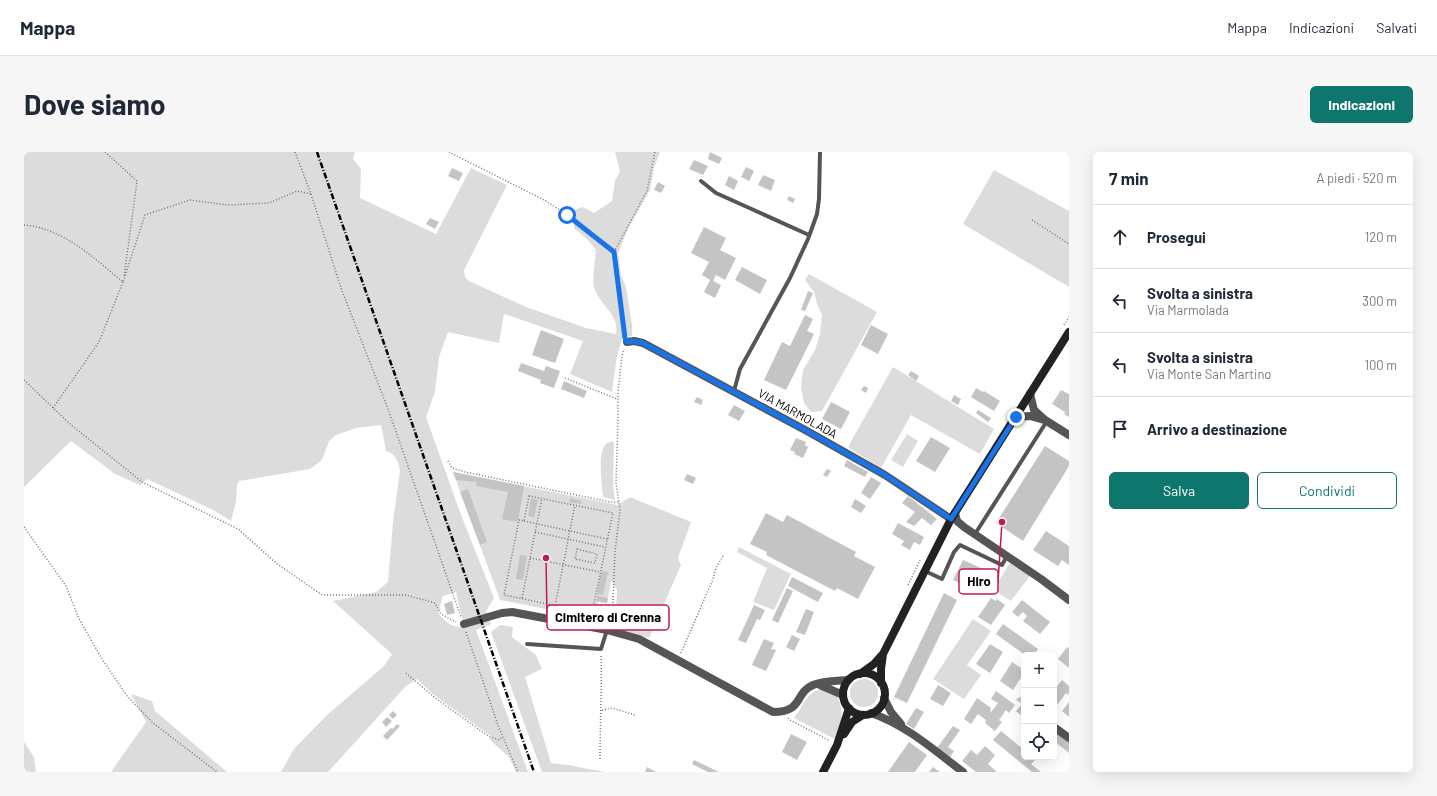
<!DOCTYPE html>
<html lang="it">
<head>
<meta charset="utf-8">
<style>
	:root { --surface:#fff; --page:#f6f6f7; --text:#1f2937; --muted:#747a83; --line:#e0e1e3; --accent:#0f766e }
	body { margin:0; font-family:Barlow,sans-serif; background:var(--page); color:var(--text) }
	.controls { position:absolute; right:12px; bottom:12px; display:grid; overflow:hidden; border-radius:6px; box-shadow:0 4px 16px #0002 }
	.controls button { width:36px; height:36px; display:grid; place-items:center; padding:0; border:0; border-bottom:1px solid var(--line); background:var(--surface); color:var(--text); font:20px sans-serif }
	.stop { position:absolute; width:12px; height:12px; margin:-9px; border:3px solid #1a73e8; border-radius:50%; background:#fff }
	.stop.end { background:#1a73e8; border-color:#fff; box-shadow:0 1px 4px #0008 }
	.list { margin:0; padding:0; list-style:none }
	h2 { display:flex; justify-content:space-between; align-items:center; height:52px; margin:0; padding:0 16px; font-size:17px }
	h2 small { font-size:13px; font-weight:400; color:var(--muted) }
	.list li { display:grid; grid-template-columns:26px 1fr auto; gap:12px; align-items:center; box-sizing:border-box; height:64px; padding:0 16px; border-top:1px solid var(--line) }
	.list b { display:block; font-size:15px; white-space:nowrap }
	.list p { margin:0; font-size:13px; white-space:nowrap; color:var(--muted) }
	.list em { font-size:13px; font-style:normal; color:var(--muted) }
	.actions { display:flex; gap:8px; padding:12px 16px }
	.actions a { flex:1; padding:9px 0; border:1px solid var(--accent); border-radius:6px; text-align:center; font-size:14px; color:var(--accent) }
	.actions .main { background:var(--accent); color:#fff }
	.icon { flex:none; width:22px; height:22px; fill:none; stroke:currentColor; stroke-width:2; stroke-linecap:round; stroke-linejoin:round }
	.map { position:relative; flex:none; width:1045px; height:620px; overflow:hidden; border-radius:6px }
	header { display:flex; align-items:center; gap:24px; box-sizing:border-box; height:56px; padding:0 20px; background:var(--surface); border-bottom:1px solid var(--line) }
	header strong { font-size:19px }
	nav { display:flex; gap:22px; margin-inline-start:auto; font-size:14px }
	.intro { display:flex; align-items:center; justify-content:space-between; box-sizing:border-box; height:96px; padding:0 24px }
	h1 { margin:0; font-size:28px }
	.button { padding:10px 18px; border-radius:6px; background:var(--accent); color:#fff; font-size:14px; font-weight:700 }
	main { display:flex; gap:24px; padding:0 24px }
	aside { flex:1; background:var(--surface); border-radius:6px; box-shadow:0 4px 16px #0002 }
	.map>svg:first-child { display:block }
	.green { fill:#dcdcdc; fill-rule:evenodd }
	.building { fill:#c4c4c4 }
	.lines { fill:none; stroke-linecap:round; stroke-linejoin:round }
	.path { stroke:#777; stroke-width:1.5; stroke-dasharray:1 2; stroke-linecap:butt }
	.lane { stroke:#555; stroke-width:4 }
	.street { stroke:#555; stroke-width:8 }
	.secondary { stroke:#222; stroke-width:8 }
	.rail { stroke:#000; stroke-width:2.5; stroke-dasharray:6 2 1 2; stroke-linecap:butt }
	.route { stroke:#1a73e8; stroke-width:5 }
	.labels { text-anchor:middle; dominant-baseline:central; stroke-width:3.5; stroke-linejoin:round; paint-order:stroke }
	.street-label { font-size:12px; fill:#000; stroke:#fff }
	.leader { fill:none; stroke:#c2185b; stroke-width:1.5 }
	.callout-dot { fill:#c2185b; stroke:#fff; stroke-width:1.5 }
	.callout { fill:#fff; stroke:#c2185b; stroke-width:1.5 }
	.callout-label { font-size:13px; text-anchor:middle; font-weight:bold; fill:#000 }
</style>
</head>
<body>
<header>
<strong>Mappa</strong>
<nav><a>Mappa</a><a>Indicazioni</a><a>Salvati</a></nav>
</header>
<div class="intro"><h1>Dove siamo</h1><a class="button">Indicazioni</a></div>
<main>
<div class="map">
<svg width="1045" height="620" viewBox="0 0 1045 620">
	<rect width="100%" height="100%" fill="#fff"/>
	<path class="green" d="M0 0H331L329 7 337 17 336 46 412 82 447 16 483 33 440 118 441 125 445 129 502 155 562 176 592 182C596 162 575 153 570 135 568 126 571 108 572 98L562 86 550 76 549 58 559 55 570 61 588 49 591 29 596 19 591 0H636L630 16 626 38 604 77 594 101 597 123 602 135 608 173V184H599L593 204 588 240 546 222 559 189 480 162 475 191 424 180 415 205 411 240 402 265 437 363 470 446 462 459 467 472 452 478 504 620H492L485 605 465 587 468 585 409 542 393 527 382 534 304 620H257L270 597 302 564 360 514 368 502 309 449 352 440 364 430 369 370 376 318 374 310 369 302 362 299 357 273 332 276 312 283 305 289 298 308 286 317 215 329 213 333 212 350 207 369 189 358 123 327 116 333 91 322 47 289 0 335ZM432 440 440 475C426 475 423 471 414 461L419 444Z
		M970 18 1045 59V135L939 72Z
		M785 122 853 160 798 259 787 260 780 251 777 236 779 218 791 198 796 182 798 163 793 152 790 140 781 128Z
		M869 215 970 277 956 302 887 263 857 316 825 296V293Z
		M883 282 894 289 879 315 867 308Z
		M588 289 590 291 589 331 591 348 579 345C578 333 573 300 582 292 583 291 586 290 588 289Z
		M429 320 594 353 606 345 667 370 654 406 657 413 625 486 591 476 593 438 587 429 583 451 574 450 571 467 476 448Z
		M715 395 767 422 750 458 729 450 743 416 713 400Z
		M986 411 1006 424 987 449 969 438Z
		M949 467 967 479 943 513 957 523 940 547 909 527Z
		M476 473 489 475 488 485 512 503 518 517 501 525 527 611 544 613 581 620H518L467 480Z
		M826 541a14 14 0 1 1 28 0a14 14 0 1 1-28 0Z
		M798 537C802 539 809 541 812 544 822 556 816 575 811 587L770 566C781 553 780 541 798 537Z
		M107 542 128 549 131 559 203 620H87L122 570Z
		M0 590 10 605 12 620H0Z"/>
	<path class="building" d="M686 0 698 6 695 12 684 7Z
		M670 8 684 14 679 23 665 17Z
		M722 15 730 19 725 29 717 25Z
		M428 16 439 21 435 29 424 24Z
		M739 23 751 28 747 39 734 33Z
		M705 24 714 29 710 38 701 33Z
		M634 30 641 34 637 41 630 38Z
		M765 44 771 47 769 51 763 48Z
		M406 66 415 70 411 77 402 72Z
		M680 75 702 86 696 98 712 106 701 128 692 123 689 129 697 133 691 146 680 140 686 128 678 123 685 110 667 101Z
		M718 115 743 128 736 142 711 128Z
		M784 139 789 141 781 159 777 158Z
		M781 163 789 167 783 179 790 182 762 238 740 228 758 190 766 194Z
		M847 173 864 182 854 202 837 193Z
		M517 178 540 187 531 211 508 203Z
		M497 211 520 219 522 214 536 219 530 236 516 231 517 228 494 219Z
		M887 219 895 224 892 229 884 223Z
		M540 229 563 239 560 246 537 237Z
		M840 234 844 236 842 241 837 238Z
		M952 236 959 240 960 239 976 249 970 259 947 245Z
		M1037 238 1045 242V265L1040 262 1041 260 1028 252Z
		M930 243 937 247 934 253 927 249Z
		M673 245 679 248 677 253 670 250Z
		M807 250 826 260 817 277 798 267Z
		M710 253 721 259 715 269 704 263Z
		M954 258 967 266 964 270 952 261Z
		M907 285 926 296 911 320 892 309Z
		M772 286 782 290 781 293 784 295 779 306 770 302 771 300 766 298Z
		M1021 294 1045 309V314L999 389 972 371Z
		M823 308 844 320 841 325 820 314Z
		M803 317 807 319 803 325 799 323Z
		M429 320 500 334 494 370 478 367 484 340 452 334 453 330 432 328Z
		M663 322 672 326 669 332 660 328Z
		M847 325 857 331 846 347 837 341Z
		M444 337 463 390 456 393 436 340Z
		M884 344 913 367 907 373 898 366 890 374 882 370 891 360 878 351Z
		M507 346 514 348 510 365 504 364Z
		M546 346 558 349 557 352 545 350Z
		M831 347 842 354 837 361 827 355Z
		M742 361 759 370 763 363 832 400 830 404 851 415 834 447 813 436 811 439 742 403 743 400 726 392Z
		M874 371 900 385 896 393 890 390 886 398 877 393 880 389 868 382Z
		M1022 379 1045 394V413L1038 408 1034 414 1009 398Z
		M496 403 503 404 499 428 492 427Z
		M939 408 966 420 956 441 929 428Z
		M577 419 584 420 579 443 573 442Z
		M768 425 799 441 794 450 764 434Z
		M763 436 769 439 754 471 748 468Z
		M920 441 933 448 883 551 870 545Z
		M573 444 584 446 583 451 572 449Z
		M967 446 972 449 973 447 981 453 967 473 954 465Z
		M998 448 1026 470 1016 482 999 469 1003 464 999 460 994 465 988 460Z
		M428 449 431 461 423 463 420 452Z
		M730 453 741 458 736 468 733 467 722 491 714 488Z
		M782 457 790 460 781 483 772 480Z
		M979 472 1014 497 1010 503H1001L972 482Z
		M768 483 776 487 770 499 762 495Z
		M740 487 750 491 747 497 752 498 742 519 728 513Z
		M966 492 979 500 966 521 952 512Z
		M1043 495 1045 496V516L1034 507Z
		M988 510 1000 518V521L989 538 976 529Z
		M1038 528 1045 534V541L1044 543 1042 541 1034 552 1030 549V538Z
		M914 533 927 541 919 554 906 547Z
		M972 539 991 553 985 561 982 558 975 568 978 570 971 579 961 571 962 568 954 562 947 572 940 567 953 546 967 556 966 559 967 560 974 551 967 547Z
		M995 545 1000 548 999 552 992 548Z
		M1045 550V565L1038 559Z
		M997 553 1000 556V566L992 559Z
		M892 556 900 560 890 577 882 572Z
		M369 559 373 563 369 567 365 563Z
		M363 565 368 569 362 575 358 570Z
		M373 572 376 574 363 588 359 584 367 576 369 577Z
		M929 574 936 578 924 595 930 599 926 605 913 596Z
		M977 579 1000 598V605H1009L1012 607 1007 612 1017 620H1008L969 588Z
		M1030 579 1045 591V601L1030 589Z
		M767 582 783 590 773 608 758 600Z
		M885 590 903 603 891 620H864Z
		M961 594 971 603 964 612 973 620H952L938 609 947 598 953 603Z
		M670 608 695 620H684L668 612Z
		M623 615 632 620H621Z
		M909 615 916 620H905Z"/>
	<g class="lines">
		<path class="path" d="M81 0 113 29 100 125
			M271 0 287 42 317 136 364 257 437 465
			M425 0 522 49 543 63 590 100 601 182
			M1008 68 1045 92
			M0 73C39 76 70 106 99 130L121 63 166 48 204 53 245 51 273 39 287 42
			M590 100 623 39 631 0
			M1040 173 1045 165
			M541 226 593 247
			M0 228 46 272 118 330 214 377 252 411 298 443H382L411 451 417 462 432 470
			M29 256 75 190 99 130
			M424 309 428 316 441 320 586 350H596
			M505 344 589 361 568 461 480 443 495 368 500 369Z
			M500 369 583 387
			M0 375 42 434 55 467 78 507 103 544 129 571 193 620
			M511 380 581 395
			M553 397 573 402 571 411 551 407Z
			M506 406 576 420
			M884 433 896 408
			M498 446 518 346
			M530 459 551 353
			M588 472 591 400 596 358 592 331 594 267V240L598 204 600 197
			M442 480 475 576 494 620
			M657 501 689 427 692 416 699 404
			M382 521 410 545 464 584 475 588 478 585
			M578 558 588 556 611 563
			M764 566 766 568 806 589
			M576 607C576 573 578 538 577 503"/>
		<path class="lane" d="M677 29 692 41 785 83
			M710 239 716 217 766 126 784 87 793 62 795 47 796 0
			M951 382 1023 269
			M901 419 918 427 930 400 936 393 978 413 983 404
			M503 492 577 497 583 478"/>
		<path class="street" d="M603 190 610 189 619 191 783 279 861 323 927 367
			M1006 242 1010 258 1021 268 1045 283
			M992 265 1006 264 1020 268
			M931 361 933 369 940 375 1017 427 1045 448
			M440 472 478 461 488 460 583 478 615 487 749 560C780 560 770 541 789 533 799 529 813 529 824 528
			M796 533 819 543
			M860 546 867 560 877 572
			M847 561C882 573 910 598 939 620
			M1030 575 1045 586"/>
		<path class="secondary" d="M819 542a21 21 0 1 1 42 0a21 21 0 1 1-42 0Z
			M836 522 850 512 859 502 927 367 1045 180
			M857 531V517L859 502
			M820 582 828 570 839 563
			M799 620 813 593 825 556"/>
		<path class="rail" d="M293 0 510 620"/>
	</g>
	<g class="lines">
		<path class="route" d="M543 63 590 100 601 186 603 190 610 189 619 191 783 279 861 323 927 367 992 265"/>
	</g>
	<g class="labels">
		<g class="street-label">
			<text transform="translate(774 261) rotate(29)">VIA MARMOLADA</text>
		</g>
	</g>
	<path class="leader" d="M978 370L974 430M522 406L523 465"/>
	<g class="callout-dot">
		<circle cx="978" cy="370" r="4"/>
		<circle cx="522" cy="406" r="4"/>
	</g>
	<g class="callout">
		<rect x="935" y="417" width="39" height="25" rx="4"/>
		<rect x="523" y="453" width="122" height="25" rx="4"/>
	</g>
	<g class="callout-label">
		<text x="955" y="434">Hiro</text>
		<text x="584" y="470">Cimitero di Crenna</text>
	</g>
</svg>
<div class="controls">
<button>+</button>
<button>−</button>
<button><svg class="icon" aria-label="locate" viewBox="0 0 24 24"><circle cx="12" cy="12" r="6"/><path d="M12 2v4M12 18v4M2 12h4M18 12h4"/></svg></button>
</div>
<div class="stop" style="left:543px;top:63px"></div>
<div class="stop end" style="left:992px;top:265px"></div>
</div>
<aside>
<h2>7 min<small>A piedi · 520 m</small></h2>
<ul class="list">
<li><svg class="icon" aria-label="ahead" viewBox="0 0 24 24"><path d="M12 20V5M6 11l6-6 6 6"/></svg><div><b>Prosegui</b></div><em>120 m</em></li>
<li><svg class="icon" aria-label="left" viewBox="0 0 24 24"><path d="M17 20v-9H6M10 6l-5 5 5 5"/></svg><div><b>Svolta a sinistra</b><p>Via Marmolada</p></div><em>300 m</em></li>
<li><svg class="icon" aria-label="left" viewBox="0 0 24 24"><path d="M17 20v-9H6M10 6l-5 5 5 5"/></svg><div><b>Svolta a sinistra</b><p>Via Monte San Martino</p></div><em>100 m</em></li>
<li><svg class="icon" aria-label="arrive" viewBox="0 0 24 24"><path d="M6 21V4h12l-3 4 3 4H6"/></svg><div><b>Arrivo a destinazione</b></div></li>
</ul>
<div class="actions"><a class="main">Salva</a><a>Condividi</a></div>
</aside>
</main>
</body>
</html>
